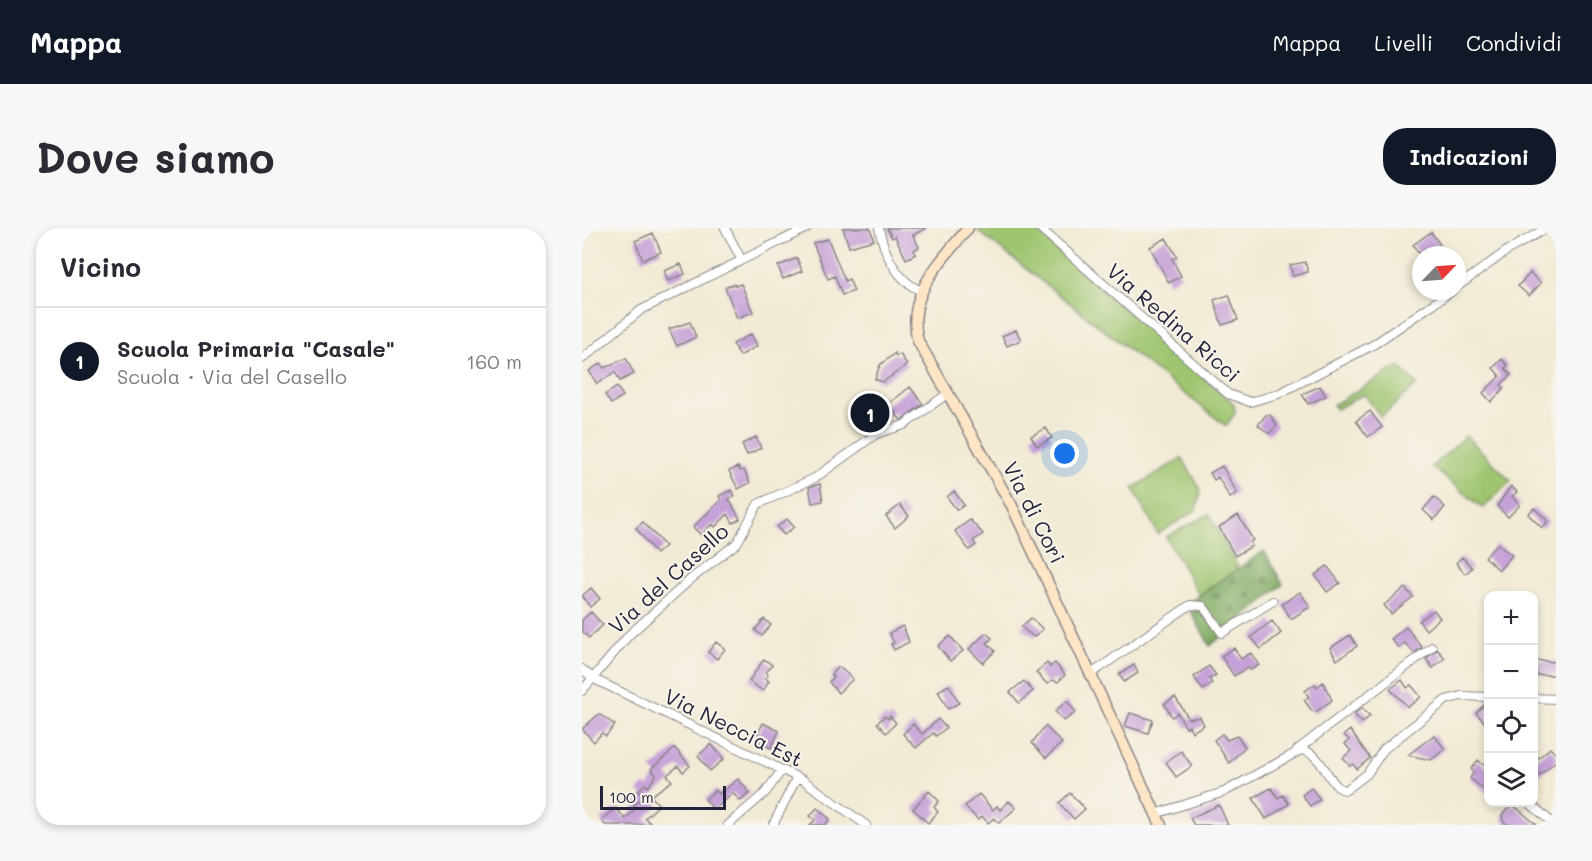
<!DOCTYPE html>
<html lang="it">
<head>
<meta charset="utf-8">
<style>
	:root { --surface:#fff; --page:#f7f7f7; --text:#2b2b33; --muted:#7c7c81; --line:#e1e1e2; --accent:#111827 }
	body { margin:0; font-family:Mali,sans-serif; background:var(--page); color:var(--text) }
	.controls { position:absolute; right:18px; bottom:18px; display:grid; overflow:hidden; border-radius:12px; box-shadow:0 3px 9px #0003 }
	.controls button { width:54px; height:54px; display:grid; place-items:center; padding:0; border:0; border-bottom:2px solid var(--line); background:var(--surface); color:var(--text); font:30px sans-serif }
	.compass { position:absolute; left:830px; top:18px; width:54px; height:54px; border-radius:50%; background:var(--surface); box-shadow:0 3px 9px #0003; rotate:65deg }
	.scale { position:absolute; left:18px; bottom:15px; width:126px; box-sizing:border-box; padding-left:6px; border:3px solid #22223b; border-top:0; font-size:16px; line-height:21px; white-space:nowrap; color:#22223b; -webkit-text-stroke:4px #f7f3e8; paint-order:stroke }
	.you { position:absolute; left:483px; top:226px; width:21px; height:21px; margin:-15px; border:4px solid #fff; border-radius:50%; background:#1a73e8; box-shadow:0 0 0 9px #1a73e833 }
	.badge { display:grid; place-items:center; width:39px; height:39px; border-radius:50%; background:var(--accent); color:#fff; font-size:20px; font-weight:700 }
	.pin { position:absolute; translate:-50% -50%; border:3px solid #fff; box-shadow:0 2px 6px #0006 }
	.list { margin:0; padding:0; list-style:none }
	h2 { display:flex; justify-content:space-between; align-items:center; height:78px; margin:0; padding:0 24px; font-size:26px }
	h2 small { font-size:20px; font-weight:400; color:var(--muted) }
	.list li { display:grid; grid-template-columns:39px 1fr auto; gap:18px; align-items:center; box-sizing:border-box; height:108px; padding:0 24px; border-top:2px solid var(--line) }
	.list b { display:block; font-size:22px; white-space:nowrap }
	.list p { margin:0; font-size:20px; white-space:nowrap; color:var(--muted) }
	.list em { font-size:20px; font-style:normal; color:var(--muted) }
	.icon { flex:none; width:33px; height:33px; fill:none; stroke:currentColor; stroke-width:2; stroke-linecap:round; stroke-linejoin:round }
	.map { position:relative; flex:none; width:974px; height:597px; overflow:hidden; border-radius:24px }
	header { display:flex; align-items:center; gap:36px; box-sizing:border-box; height:84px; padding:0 30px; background:var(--accent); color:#fff }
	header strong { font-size:28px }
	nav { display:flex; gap:33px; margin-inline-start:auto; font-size:21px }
	.intro { display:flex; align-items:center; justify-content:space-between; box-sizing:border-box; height:144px; padding:0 36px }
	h1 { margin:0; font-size:42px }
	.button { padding:15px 27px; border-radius:24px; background:var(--accent); color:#fff; font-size:21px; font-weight:700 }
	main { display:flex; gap:36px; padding:0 36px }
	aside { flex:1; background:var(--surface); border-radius:24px; box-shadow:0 3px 9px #0003 }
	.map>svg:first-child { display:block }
	.green { fill:#9fc570; stroke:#607456; stroke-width:1.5 }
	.forest { fill:url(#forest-firs); stroke:#50664e; stroke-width:1.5 }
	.building { fill:#c6a0d8 }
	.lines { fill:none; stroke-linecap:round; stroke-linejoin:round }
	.minor-casing { stroke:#8a8688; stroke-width:10 }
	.secondary-casing { stroke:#8a8688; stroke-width:13 }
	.minor { stroke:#fff; stroke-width:8 }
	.secondary { stroke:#fde5c5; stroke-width:10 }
	.labels { text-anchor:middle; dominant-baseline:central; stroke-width:4.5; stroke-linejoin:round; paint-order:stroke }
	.street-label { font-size:21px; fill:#22223b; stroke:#f7f3e8 }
</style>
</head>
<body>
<header>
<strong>Mappa</strong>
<nav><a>Mappa</a><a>Livelli</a><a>Condividi</a></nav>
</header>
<div class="intro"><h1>Dove siamo</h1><a class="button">Indicazioni</a></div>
<main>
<aside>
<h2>Vicino<small></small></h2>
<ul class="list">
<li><span class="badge">1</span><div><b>Scuola Primaria &quot;Casale&quot;</b><p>Scuola · Via del Casello</p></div><em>160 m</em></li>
</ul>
</aside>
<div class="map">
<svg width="974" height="597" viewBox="0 0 974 597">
	<defs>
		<pattern id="forest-firs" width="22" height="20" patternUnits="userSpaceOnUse" patternTransform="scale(1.5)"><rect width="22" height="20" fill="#7faa62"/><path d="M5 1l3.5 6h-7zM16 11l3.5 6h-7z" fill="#688a52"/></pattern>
	</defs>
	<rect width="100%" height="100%" fill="#f7f3e8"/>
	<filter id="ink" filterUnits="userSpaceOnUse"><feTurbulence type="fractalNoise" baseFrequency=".0167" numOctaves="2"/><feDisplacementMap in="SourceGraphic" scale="12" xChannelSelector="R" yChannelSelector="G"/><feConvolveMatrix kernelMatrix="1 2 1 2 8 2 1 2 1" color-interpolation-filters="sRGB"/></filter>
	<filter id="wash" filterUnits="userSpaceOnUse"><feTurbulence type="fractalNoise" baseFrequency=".008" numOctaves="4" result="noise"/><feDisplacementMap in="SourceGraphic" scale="24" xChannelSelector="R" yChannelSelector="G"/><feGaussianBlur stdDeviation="1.35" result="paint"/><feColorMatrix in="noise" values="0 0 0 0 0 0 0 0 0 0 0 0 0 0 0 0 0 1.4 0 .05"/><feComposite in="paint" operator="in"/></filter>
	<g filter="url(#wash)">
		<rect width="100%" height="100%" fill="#f1ead4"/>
		<path class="green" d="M398 0H451L652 176 653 185 644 198 396 3Z
			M817 138 835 157 799 189 782 166 754 181 751 177Z
			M884 208 929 253 901 280 850 239Z
			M600 230 619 262 614 282 576 306 551 260Z
			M627 286 656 340 617 367 584 309Z"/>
		<path class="forest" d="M682 323 701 356 628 418 605 376Z"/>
		<g id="blocks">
			<path class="building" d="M261 0H288L292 12 267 19Z
				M305 0H345L331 7 337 19 332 22 334 26 324 31 313 8 310 10Z
				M849 4 856 14 865 27H838L831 17Z
				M71 5 79 24 61 32 53 13Z
				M584 10 595 29 590 31 599 48 587 55 568 19Z
				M246 11 263 53 267 51 272 63 260 67 253 48 246 51 231 15Z
				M215 30 220 43 201 51 196 38Z
				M723 34 726 44 711 48 708 37Z
				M99 36 103 46 86 53 82 43Z
				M948 45 959 55 947 68 936 58Z
				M152 56 153 58 159 56 171 84 155 90 143 59Z
				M647 67 656 92 640 97 632 72Z
				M108 94 114 109 95 118 87 101Z
				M434 102 439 112 425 118 420 108Z
				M169 106 175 118 158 128 151 116Z
				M313 125 314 128 318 126 325 137 301 154 293 151 298 137Z
				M44 130 52 146 38 153 33 144 15 156 7 143 19 135 22 140Z
				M920 131 926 138 923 140 929 147 919 157 922 160 909 174 901 165 918 148 911 140Z
				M738 158 744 168 726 176 720 166Z
				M35 159 41 168 29 176 23 167Z
				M328 159 341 176 319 192 311 183 287 202 275 187 290 176 295 183 301 180Z
				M788 183 800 199 786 209 774 193Z
				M684 187H688L695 197 687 206 676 197Z
				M464 200 470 210 455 218 449 208Z
				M174 209 179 220 165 227 160 216Z
				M640 238 655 265 648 270 636 249 632 252 628 245Z
				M156 239 158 243 162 242 168 255 156 261 147 243Z
				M238 256 241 273 230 275 227 259Z
				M929 258 935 264 930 268 938 277 926 289 915 278Z
				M149 262 153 268 147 271 158 291 151 295 146 286 133 299 130 296 119 307 111 299 139 272 137 268Z
				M372 263 382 277 375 282 365 269Z
				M852 269 863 279 852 292 841 282Z
				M318 277 327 288 313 300 304 288Z
				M952 280 966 293 960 300 946 286Z
				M656 287 671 312 668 314 670 318 653 328 637 299Z
				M205 291 212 299 202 307 195 299Z
				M388 292 401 306 391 313 394 317 387 322 373 303Z
				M61 294 83 318 74 326 54 300Z
				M915 316 930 327 917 342 903 329Z
				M880 329 890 340 883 346 874 335Z
				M745 338 758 355 745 364 733 347Z
				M9 360 18 371 8 379 0 368Z
				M823 360 831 369 809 386 802 377Z
				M718 364 728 379 709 391 700 376Z
				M852 382 858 390 844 402 837 393Z
				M9 384 21 397 7 410 0 403V392Z
				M449 390 461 401 452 409 439 399Z
				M182 391 189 397 180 408 173 402Z
				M690 393 699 405 679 421 669 409Z
				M321 398 327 414 312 422 309 416 312 415 307 405Z
				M824 399 840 419 832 425 823 415 817 420 809 411Z
				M404 405 410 410 405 415 413 423 401 435 387 421Z
				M768 407 775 418 755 432 748 420Z
				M368 408 381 423 368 433 356 418Z
				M134 414 143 421 135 431 126 424Z
				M652 420 659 431 669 425 677 437 668 442 666 439 652 448 639 428Z
				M855 421 863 430 851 440 844 431Z
				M182 431 190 437 184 445 186 447 183 451 187 453 181 463 167 453Z
				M951 432 974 434V447H955Z
				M465 435 468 439 473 435 483 447 476 454 470 452 465 456 454 444Z
				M552 437 556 445 542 454 537 446Z
				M627 438 634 447 627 451 630 455 621 462 612 449Z
				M257 439 271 451 256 465 247 454 252 449 249 446Z
				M820 452 825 460 829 457 839 469 826 479 808 461Z
				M442 453 451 463 437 475 428 464Z
				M741 454 750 472 734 484 730 483 722 472 727 469 723 463 733 456 735 459Z
				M367 457 377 475 366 481 356 463Z
				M593 469 607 491 618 489 622 497 610 504 607 498 604 500 596 485 590 489 582 476Z
				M485 473 494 484 482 493 473 483Z
				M904 475H906V498L894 485Z
				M780 480 788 488 780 495 772 486Z
				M548 485 571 492 566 505 543 498Z
				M17 486 33 497 24 508 20 505 12 514 0 501Z
				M303 488 306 491 308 488 314 495 304 505 295 495Z
				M356 491 364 500 354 508 351 505 334 520 321 506 331 496 340 506Z
				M181 495 197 503 189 520 173 512Z
				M463 498 480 515 464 530 450 515Z
				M768 502 788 530 775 541 771 536 768 538 761 530 769 523 763 516 767 512 762 507Z
				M640 506 645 512 655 508 663 519 647 535 632 512Z
				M852 507 863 521 849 532 826 527Z
				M129 516 142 531 128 543 116 528Z
				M93 520 108 538 101 544 96 538 85 547 90 553 69 568 77 577 63 590 70 597H23L19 592 34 580 43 591 54 580 52 577 61 569 56 563 63 556 66 559 74 547 69 541Z
				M968 520 974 526V533L958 547 951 540V535Z
				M599 523 610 538 594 549 584 534Z
				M896 532 906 541V565L888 550 892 544 889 541Z
				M156 551 168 565 158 573 151 565 132 582 123 571 134 562 137 566Z
				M689 560 696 570 701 567 707 576 684 591 671 570Z
				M729 560 738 571 728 578 720 567Z
				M347 563 357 573 352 579 356 584 346 595 331 581Z
				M488 565 503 581 492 591 477 575Z
				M397 566 411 582 415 578 418 582 427 573 434 580 417 595 412 590 406 595 400 588 396 592 383 578Z
				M930 576 955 597H926L921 593 920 587Z
				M637 577 646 597H612L608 590Z
				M235 580 248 591 243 597H228L233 592 228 588Z"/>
		</g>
	</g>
	<g filter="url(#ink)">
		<use href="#blocks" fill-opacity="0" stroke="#8a8688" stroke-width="1.5"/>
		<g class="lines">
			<defs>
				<path id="minor" d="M143 0 159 31
					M297 0C302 25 315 53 339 63
					M458 0 646 166 668 174 696 166 791 117 870 63
					M875 59 926 22 965 0
					M0 131 59 82 225 0
					M0 441 12 451 221 552 284 597
					M509 446 608 377 621 378 640 405 691 373
					M0 463 47 407 109 351 155 315 176 276 233 250 294 206 322 197 365 166
					M951 470 974 471
					M715 522 850 419
					M946 574 973 597
					M573 586 642 564 719 522C742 524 747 562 764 562L785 546 802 521 864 472 879 468 906 469
					M146 597 183 565 200 542
					M191 597 215 549"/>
				<path id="secondary" d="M386 0C359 34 323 66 336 113L430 278 579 597"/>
			</defs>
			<use href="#minor" class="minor-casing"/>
			<use href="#secondary" class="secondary-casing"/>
			<use href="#minor" class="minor"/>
			<use href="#secondary" class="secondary"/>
		</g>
	</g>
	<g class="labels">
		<g class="street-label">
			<text transform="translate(592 94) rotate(41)">Via Redina Ricci</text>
			<text transform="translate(453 284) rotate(63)">Via di Cori</text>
			<text transform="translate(86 350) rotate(-42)">Via del Casello</text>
			<text transform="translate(152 499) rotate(26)">Via Neccia Est</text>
		</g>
	</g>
</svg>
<div class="controls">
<button>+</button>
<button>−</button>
<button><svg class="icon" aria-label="locate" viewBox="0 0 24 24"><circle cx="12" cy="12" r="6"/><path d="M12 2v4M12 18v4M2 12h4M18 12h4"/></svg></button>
<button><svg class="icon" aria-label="layers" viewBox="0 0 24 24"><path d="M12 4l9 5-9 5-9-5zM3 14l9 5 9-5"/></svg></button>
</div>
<svg class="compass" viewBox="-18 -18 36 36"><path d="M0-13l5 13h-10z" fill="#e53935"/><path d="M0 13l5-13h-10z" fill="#7c7c81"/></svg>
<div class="scale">100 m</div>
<div class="you"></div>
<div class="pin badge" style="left:288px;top:185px">1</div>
</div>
</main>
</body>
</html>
